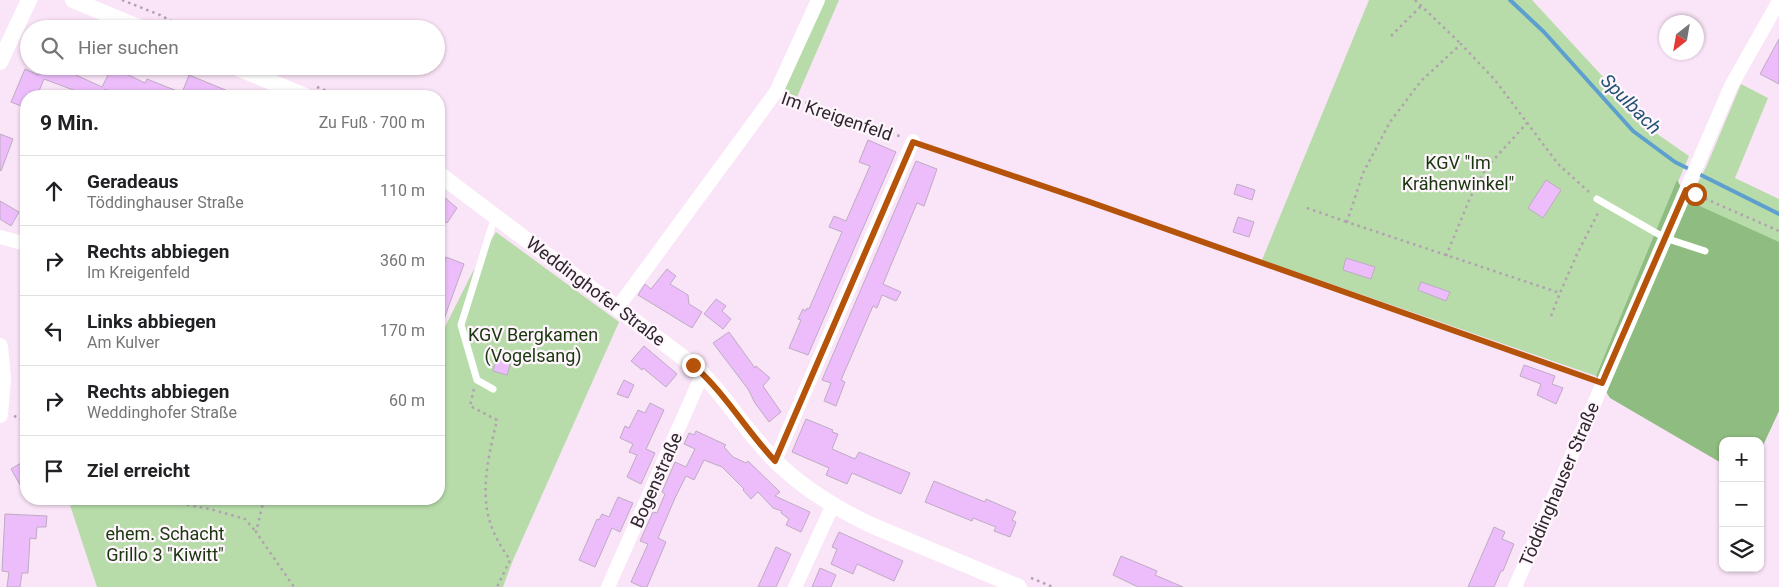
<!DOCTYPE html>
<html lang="de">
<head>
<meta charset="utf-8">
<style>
	:root { --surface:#fff; --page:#f2f2f2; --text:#202124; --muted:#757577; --line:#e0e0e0 }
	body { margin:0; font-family:Roboto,sans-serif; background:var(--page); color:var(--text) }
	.controls { position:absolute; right:15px; bottom:15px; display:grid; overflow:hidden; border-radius:10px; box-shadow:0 1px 4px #0004 }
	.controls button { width:45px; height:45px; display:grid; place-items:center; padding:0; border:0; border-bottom:1px solid var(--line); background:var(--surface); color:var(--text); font:25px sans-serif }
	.compass { position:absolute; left:1659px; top:15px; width:45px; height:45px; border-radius:50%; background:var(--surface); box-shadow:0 1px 4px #0004; rotate:211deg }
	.stop { position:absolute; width:15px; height:15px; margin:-11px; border:4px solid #b45309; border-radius:50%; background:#fff }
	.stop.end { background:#b45309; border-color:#fff; box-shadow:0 1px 5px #0008 }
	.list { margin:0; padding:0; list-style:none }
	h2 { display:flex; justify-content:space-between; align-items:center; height:65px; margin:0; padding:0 20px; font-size:21px }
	h2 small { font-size:16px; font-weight:400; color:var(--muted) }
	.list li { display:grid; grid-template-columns:32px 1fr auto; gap:15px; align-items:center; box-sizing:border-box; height:70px; padding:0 20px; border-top:1px solid var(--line) }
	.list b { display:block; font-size:19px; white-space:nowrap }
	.list p { margin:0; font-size:16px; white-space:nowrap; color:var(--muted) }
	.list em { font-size:16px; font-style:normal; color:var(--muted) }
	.icon { flex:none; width:28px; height:28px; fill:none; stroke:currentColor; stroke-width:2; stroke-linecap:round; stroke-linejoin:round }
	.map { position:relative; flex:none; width:1779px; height:587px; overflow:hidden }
	.search { position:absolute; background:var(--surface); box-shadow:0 1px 4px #0004; left:20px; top:20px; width:425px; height:55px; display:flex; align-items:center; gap:12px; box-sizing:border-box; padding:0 18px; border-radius:28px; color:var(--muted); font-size:19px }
	.panel { position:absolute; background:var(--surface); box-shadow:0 1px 4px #0004; left:20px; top:90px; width:425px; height:415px; border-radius:20px }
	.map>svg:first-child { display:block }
	.green { fill:#b7dcaa }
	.forest { fill:#8fbc80 }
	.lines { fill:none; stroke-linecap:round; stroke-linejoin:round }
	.stream { stroke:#5d9fce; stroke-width:4 }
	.building { fill:#ecbdfa; stroke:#bdacc2 }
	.path { stroke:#b2a1af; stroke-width:2.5; stroke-dasharray:2.5 4; stroke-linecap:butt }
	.service { stroke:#fff; stroke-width:7 }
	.minor { stroke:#fff; stroke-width:14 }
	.tertiary { stroke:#fff; stroke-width:16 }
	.route { stroke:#b45309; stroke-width:6 }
	.labels { text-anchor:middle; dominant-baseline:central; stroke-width:4.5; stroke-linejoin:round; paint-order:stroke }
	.street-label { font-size:18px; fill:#2e262d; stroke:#fff6fd }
	.park-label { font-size:18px; fill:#19370d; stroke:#fff6fd }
	.water-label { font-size:19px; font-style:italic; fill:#215273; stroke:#fff6fd }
</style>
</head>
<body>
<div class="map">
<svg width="1779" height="587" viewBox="0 0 1779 587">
	<rect width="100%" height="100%" fill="#fae4f7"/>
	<path class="green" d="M821 0H839L797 97 782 90Z
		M1369 0H1532L1653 131 1689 156 1596 376 1262 260Z
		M1741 84 1768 98 1735 178 1779 199V243L1689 201 1707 165Z
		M496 232 619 322 513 560 503 587H97L68 499H439V331H443L471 275Z"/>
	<path class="forest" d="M1677 180 1689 201 1779 242V411L1760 452V441H1723V464L1610 398 1596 376Z"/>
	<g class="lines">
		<path class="stream" d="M1510 0 1544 32 1633 131 1675 162 1691 170
			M1697 173 1779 214"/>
	</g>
	<path class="building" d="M1779 39V84L1760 74Z
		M41 66H73L79 69 76 75 102 87 112 67 145 83 147 79 182 93 189 75 240 96H120L105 89 101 96H74L76 91 44 79 37 96H26V108L11 102 25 69 38 75Z
		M0 134 13 139 1 171 0 170Z
		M868 140 896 152 808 355 789 348 801 320 798 319 803 309 806 311 807 308 809 309 842 232 829 227 834 216 846 221 870 166 859 162Z
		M916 161 937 169 924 206 917 203 883 284 901 292 896 301 882 295 877 308 873 306 841 380 845 382 836 406 824 401 831 383 822 380Z
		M1546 180 1561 190 1543 218 1528 208Z
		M1237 184 1255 190 1252 200 1234 194Z
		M444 197 457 208 447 223 439 217V205Z
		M0 201 19 212 11 226 0 219Z
		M1238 217 1254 222 1249 237 1233 232Z
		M446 257 464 264 440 330 439 329V269L442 270Z
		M1346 258 1375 267 1371 279 1343 270Z
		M667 269 676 276 670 284 688 295 689 304 702 312 692 328 638 295 645 284 651 289Z
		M1421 282 1450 292 1446 301 1418 290Z
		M716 299 726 306 722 311 731 319 723 329 704 314Z
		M729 332 755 368 756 366 770 378 763 386 781 412 769 422 755 403 748 389 713 343Z
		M644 346 677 374 666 387 643 368 642 370 631 361Z
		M499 350 513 354 507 375 493 371Z
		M1524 365 1555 376 1552 384 1563 388 1556 404 1537 395 1541 384 1520 376Z
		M624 380 634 385 628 398 617 394Z
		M650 403 664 410 646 449 655 453 641 484 627 477 637 455 629 452 633 444 620 438 625 426 629 428 638 410 645 413Z
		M806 419 833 430 832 432 838 434 832 449 855 459 859 452 910 473 901 494 852 473 847 484 826 475 829 468 792 452Z
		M696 431 726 445 724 447 733 457 746 463 748 461 780 492 775 496 810 512 801 532 786 525 789 519 781 513 782 511 773 508 758 492 751 499 743 490 744 489 722 467 704 460 694 480 686 476 675 498 658 538 666 542 647 587H642L631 582 648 544 640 541 653 512 657 513 665 494 662 492 675 462 686 467 695 449 684 444 689 433 694 435Z
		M26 460V495L11 469Z
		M934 481 985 502 986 499 1016 512 1012 520 1016 522 1010 537 994 531 996 527 973 518 972 521 925 502Z
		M618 497 633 503 620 532 612 528 595 567 579 560 597 519 599 520 602 514 609 517Z
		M5 514 47 516 46 527H37L36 539 30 538 28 573H22L20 587H7L9 572 2 571Z
		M1494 527 1505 532 1502 539 1514 544 1503 571H1501L1494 587H1468Z
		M839 532 903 561 894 581 857 564 853 574 831 564 837 549 832 547Z
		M776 547 791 554 776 587H758Z
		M1121 556 1157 571 1155 575 1183 587H1138L1113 575Z
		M820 568 836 575 831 587H812Z"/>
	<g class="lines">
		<path class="path" d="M122 0 160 15 186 29
			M1415 0 1461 44
			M1391 36 1421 6
			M207 66 220 71
			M317 87 339 96
			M787 96 902 137
			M926 146 1087 201 1591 379
			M1589 192 1558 164 1495 80 1461 44 1421 81 1390 122 1363 173 1347 222 1560 293 1577 254 1599 211
			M1699 196 1779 231
			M1307 208 1347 222
			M1446 256 1470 198 1486 168 1527 123
			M1551 316 1560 293
			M474 389 470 406 497 420C489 454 478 496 493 530 497 541 504 551 510 560L497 587
			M14 416 26 421
			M155 499 210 509 245 519 256 532
			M264 499 256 532 294 587
			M1031 578 1053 587"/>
		<path class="service" d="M1597 199 1665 238 1705 251
			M493 389 477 380 461 325 495 216"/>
		<path class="minor" d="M0 237 26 244
			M618 307 776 92 818 0
			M775 461 913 141
			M608 587 703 373
			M795 587 833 505
			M1515 587 1731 86 1779 1"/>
		<path class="tertiary" d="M73 0 143 29
			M0 62 29 0
			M233 66 305 96
			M439 174 693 365C719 388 737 418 760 444 789 480 829 505 871 525L1019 587
			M0 346 3 379 0 415"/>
	</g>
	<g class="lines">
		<path class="route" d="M693 365C725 393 746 430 775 461L913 142 1087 201 1602 383 1686 190 1695 194"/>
	</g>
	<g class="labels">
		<g class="street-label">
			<text transform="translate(837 116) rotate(19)">Im Kreigenfeld</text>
			<text transform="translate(596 291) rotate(37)">Weddinghofer Straße</text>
			<text transform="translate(656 480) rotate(-66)">Bogenstraße</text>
			<text transform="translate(1559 484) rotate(-67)">Töddinghauser Straße</text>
		</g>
		<g class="park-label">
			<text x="1458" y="162">KGV "Im<tspan x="1458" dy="21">Krähenwinkel"</tspan></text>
			<text x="533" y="334">KGV Bergkamen<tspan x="533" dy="21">(Vogelsang)</tspan></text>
			<text x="165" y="533">ehem. Schacht<tspan x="165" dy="21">Grillo 3 "Kiwitt"</tspan></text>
		</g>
		<g class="water-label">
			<text transform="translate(1631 104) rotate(45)">Spulbach</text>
		</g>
	</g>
</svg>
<div class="controls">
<button>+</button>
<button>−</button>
<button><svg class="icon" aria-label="layers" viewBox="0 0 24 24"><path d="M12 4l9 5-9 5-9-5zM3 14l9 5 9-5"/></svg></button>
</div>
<svg class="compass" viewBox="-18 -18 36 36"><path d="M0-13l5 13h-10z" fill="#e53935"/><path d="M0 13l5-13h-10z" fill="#757577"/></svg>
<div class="stop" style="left:1695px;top:194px"></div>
<div class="stop end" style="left:693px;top:365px"></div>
<div class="search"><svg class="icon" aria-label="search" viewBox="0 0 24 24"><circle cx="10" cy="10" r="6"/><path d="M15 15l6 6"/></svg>Hier suchen</div>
<section class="panel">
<h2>9 Min.<small>Zu Fuß · 700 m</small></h2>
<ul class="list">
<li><svg class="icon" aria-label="ahead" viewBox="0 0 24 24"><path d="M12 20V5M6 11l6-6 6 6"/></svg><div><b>Geradeaus</b><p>Töddinghauser Straße</p></div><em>110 m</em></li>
<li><svg class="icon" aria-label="right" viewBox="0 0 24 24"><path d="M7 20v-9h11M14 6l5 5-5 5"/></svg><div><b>Rechts abbiegen</b><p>Im Kreigenfeld</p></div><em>360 m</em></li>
<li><svg class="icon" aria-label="left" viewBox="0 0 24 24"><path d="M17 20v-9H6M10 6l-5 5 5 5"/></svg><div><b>Links abbiegen</b><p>Am Kulver</p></div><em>170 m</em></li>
<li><svg class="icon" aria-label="right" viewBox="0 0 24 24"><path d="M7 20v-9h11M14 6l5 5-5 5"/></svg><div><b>Rechts abbiegen</b><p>Weddinghofer Straße</p></div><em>60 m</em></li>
<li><svg class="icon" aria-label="arrive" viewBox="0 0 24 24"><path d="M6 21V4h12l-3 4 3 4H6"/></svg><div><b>Ziel erreicht</b></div></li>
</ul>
</section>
</div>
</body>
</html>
